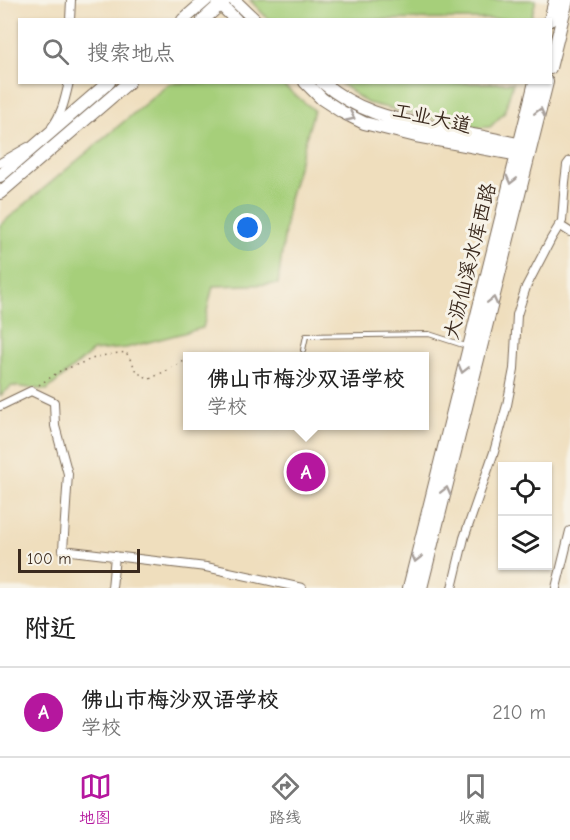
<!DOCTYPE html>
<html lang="zh">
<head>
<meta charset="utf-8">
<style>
	:root { --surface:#fff; --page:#f2f2f2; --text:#222; --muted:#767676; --line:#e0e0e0; --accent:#b5179e }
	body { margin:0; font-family:"Comic Neue","LXGW WenKai TC",sans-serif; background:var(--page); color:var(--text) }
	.controls { position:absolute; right:18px; bottom:18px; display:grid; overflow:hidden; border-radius:0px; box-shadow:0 2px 4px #0004 }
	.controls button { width:54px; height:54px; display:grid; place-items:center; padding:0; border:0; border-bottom:2px solid var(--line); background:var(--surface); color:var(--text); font:30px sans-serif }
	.scale { position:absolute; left:18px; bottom:15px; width:122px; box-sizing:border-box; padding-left:6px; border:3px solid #3b2a1e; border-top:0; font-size:16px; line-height:21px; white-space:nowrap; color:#3b2a1e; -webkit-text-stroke:4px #f7f3e8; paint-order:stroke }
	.you { position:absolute; left:248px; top:228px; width:21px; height:21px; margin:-15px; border:4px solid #fff; border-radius:50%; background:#1a73e8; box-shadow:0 0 0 9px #1a73e833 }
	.badge { display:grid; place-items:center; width:39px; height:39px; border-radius:50%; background:var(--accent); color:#fff; font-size:20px; font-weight:700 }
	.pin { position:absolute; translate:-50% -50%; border:3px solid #fff; box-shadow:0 2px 6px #0006 }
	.popup { position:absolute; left:183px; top:352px; width:246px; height:78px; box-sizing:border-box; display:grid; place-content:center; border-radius:0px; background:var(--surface); filter:drop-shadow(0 2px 4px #0005); font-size:20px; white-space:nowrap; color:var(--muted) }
	.popup b { font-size:22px; color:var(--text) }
	.popup::after { content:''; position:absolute; left:50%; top:100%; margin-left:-12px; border:12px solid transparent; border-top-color:var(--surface) }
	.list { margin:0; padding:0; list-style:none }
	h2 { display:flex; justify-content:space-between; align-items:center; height:78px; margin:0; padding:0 24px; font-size:26px }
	h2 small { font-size:20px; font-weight:400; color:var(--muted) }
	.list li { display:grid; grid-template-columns:39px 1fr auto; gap:18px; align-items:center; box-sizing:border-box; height:90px; padding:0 24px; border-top:2px solid var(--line) }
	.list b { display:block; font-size:22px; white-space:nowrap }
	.list p { margin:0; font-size:20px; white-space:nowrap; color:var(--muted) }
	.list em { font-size:20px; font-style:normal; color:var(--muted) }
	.icon { flex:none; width:33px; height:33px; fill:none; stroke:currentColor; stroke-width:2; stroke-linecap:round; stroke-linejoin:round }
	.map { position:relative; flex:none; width:570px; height:588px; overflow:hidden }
	.search { position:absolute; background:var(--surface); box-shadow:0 2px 4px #0004; left:18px; right:18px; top:18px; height:66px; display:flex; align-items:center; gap:15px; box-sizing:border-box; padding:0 21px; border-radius:0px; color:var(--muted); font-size:22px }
	.sheet { height:168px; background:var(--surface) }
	nav { display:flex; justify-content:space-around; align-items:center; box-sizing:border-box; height:84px; border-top:2px solid var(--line); background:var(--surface); font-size:16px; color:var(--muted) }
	nav a { display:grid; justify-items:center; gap:3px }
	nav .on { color:var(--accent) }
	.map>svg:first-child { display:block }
	.green { fill:#a6cf7a; stroke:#707c4c; stroke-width:1.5 }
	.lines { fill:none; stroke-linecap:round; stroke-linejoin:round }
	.lane-casing { stroke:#7a6956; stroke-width:6 }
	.street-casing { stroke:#7a6956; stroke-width:10 }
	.secondary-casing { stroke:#7a6956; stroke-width:14 }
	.path { stroke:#7a6956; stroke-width:1.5; stroke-dasharray:1.5 4.5; stroke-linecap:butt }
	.lane { stroke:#fff; stroke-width:4 }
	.street { stroke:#fff; stroke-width:8 }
	.secondary { stroke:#fff; stroke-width:12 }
	.oneway { stroke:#a79f9a }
	.labels { text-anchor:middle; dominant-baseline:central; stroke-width:6; stroke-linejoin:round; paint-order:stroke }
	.street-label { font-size:20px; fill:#3b2a1e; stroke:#f7f3e8 }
</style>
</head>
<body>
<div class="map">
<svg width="570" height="588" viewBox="0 0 570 588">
	<rect width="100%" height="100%" fill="#f7f3e8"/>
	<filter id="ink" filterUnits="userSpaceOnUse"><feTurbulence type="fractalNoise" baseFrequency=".0167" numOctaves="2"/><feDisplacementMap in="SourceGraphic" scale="12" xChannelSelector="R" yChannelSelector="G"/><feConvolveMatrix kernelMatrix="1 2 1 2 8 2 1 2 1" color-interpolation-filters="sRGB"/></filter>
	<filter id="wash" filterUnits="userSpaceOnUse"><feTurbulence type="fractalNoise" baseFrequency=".008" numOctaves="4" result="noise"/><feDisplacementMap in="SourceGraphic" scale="24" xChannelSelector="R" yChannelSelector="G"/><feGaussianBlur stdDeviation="1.35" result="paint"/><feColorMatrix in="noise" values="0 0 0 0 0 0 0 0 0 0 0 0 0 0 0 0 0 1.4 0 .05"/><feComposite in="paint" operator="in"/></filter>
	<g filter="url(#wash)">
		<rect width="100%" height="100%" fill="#efdebd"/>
		<path class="green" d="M250 0H536L531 19 269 20Z
			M170 83H280L314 110 289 199 278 284 213 286 203 328 126 348 93 351 47 390 12 386 0 396V225Z
			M340 83H513L504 113 490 127 474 128 367 103Z"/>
	</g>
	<g filter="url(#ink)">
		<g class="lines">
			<defs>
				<path id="lane" d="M303 350 306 336 429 334 466 346"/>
				<path id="street" d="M70 20 71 0
					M52 127C62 114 65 99 69 82
					M0 163 28 147
					M559 225 570 232
					M0 406 31 391 54 402 55 426 68 474 63 550 206 567 302 588
					M112 588 115 556
					M452 588 464 538 494 452 507 405 514 369 517 315 526 287 551 239 562 221 565 182 567 165 570 161
					M556 588 570 531"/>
				<path id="secondary" d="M216 0 236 20
					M234 0 255 20
					M183 20 206 0
					M203 20 225 0
					M550 20 555 0
					M550 68 567 0
					M305 82 322 99 342 112 364 123 416 136 524 156
					M322 82C360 114 394 119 441 129 469 134 498 140 527 146
					M0 176 109 82
					M0 193 129 82
					M409 588 535 82
					M421 588 547 82"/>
			</defs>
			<use href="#lane" class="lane-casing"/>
			<use href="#street" class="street-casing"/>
			<use href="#secondary" class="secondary-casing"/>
			<path class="path" d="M39 385 60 371 100 356 126 352 138 373 150 379 188 359"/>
			<use href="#lane" class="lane"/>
			<use href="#street" class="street"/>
			<use href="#secondary" class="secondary"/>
		</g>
		<defs><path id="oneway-chevron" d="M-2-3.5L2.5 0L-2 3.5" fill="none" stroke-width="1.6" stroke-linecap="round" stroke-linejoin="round" transform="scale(1.5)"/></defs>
		<g class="oneway">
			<use href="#oneway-chevron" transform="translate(540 112) rotate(-76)"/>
			<use href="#oneway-chevron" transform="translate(351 117) rotate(25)"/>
			<use href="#oneway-chevron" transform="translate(511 180) rotate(104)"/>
			<use href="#oneway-chevron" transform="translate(493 301) rotate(-76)"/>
			<use href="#oneway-chevron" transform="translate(463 369) rotate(104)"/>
			<use href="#oneway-chevron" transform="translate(446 491) rotate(-76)"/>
			<use href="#oneway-chevron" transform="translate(416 558) rotate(104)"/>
		</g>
	</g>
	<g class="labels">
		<g class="street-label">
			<text transform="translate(432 118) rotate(12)">工业大道</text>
			<text transform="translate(470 261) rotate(-76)">大沥仙溪水库西路</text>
		</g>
	</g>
</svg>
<div class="controls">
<button><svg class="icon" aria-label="locate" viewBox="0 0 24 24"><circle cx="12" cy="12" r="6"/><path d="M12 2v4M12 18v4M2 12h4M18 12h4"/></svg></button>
<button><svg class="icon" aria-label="layers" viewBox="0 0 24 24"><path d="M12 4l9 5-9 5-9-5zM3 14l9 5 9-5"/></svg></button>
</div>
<div class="scale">100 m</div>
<div class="you"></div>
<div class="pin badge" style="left:306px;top:472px">A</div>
<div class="popup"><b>佛山市梅沙双语学校</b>学校</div>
<div class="search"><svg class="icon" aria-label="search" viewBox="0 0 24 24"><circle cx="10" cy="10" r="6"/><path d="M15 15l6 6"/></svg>搜索地点</div>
</div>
<section class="sheet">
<h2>附近<small></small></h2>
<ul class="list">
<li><span class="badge">A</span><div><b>佛山市梅沙双语学校</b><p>学校</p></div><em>210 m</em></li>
</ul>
</section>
<nav>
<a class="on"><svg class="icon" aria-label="map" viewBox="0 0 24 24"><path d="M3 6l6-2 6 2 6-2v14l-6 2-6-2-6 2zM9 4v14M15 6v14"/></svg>地图</a>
<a><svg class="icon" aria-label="directions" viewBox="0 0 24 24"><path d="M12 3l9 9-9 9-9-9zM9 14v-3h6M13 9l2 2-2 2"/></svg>路线</a>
<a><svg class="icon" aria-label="saved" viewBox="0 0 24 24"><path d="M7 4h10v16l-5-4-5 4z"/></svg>收藏</a>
</nav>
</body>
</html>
